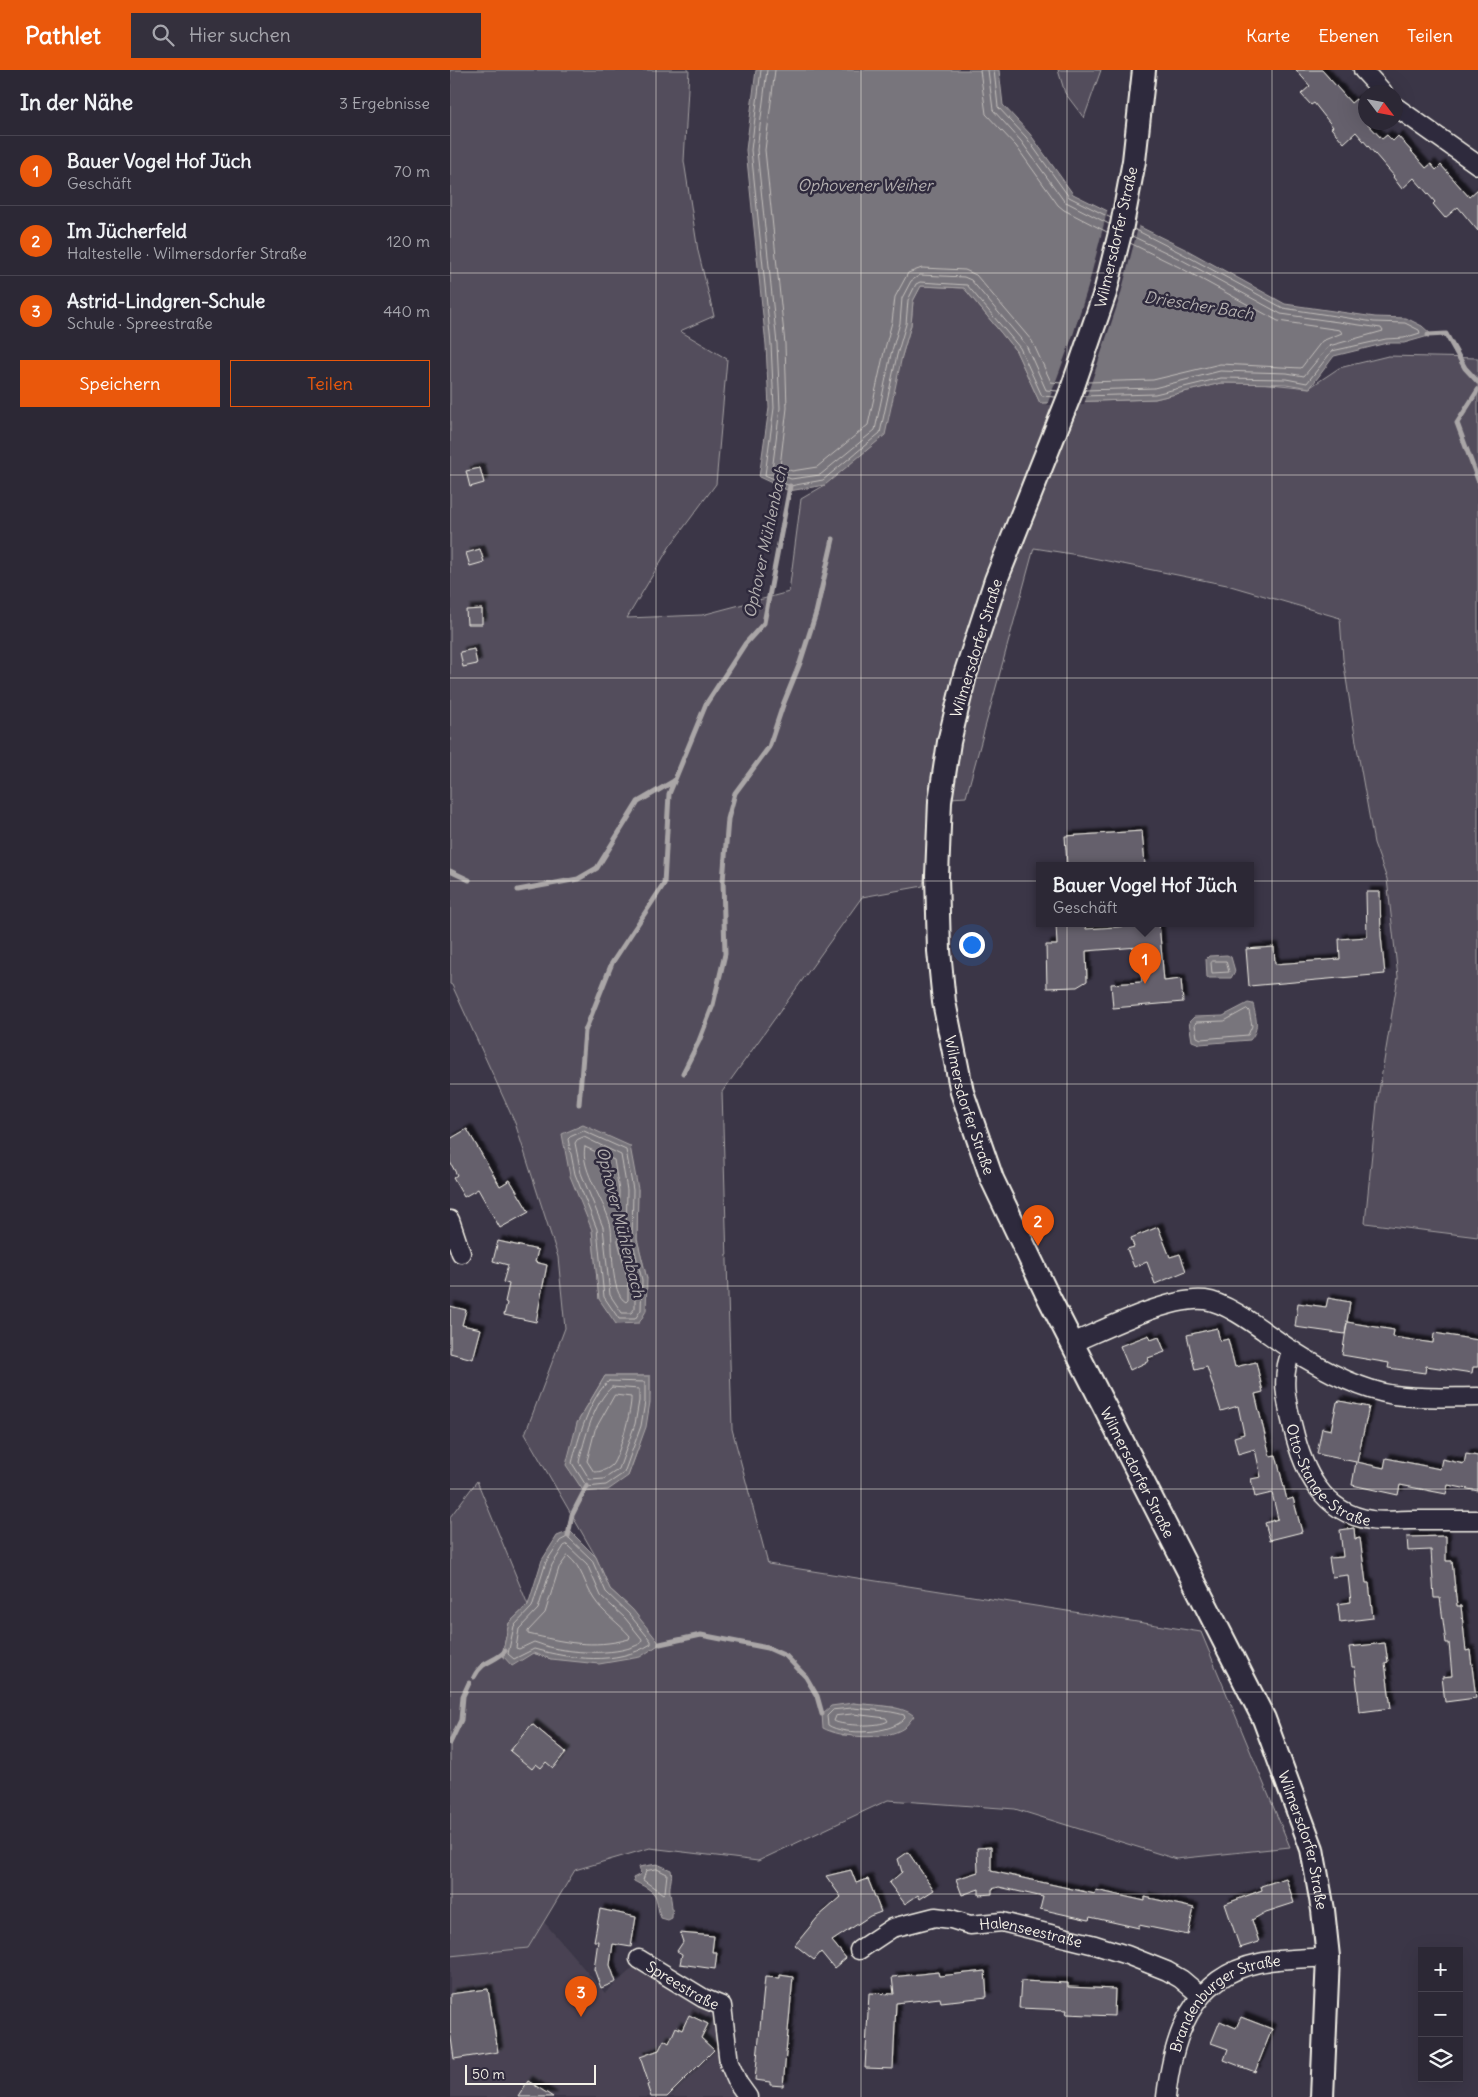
<!DOCTYPE html>
<html lang="de">
<head>
<meta charset="utf-8">
<style>
	:root { --surface:#2c2835; --page:#34303d; --text:#f1f3f6; --muted:#a6a6ad; --line:#484450; --accent:#ea580c }
	body { margin:0; font-family:Delius,sans-serif; background:var(--page); color:var(--text) }
	.controls { position:absolute; right:15px; bottom:15px; display:grid; overflow:hidden; border-radius:0px; box-shadow:0 5px 20px #0002 }
	.controls button { width:45px; height:45px; display:grid; place-items:center; padding:0; border:0; border-bottom:1px solid var(--line); background:var(--surface); color:var(--text); font:25px sans-serif }
	.compass { position:absolute; left:908px; top:15px; width:45px; height:45px; border-radius:50%; background:var(--surface); box-shadow:0 5px 20px #0002; rotate:122deg }
	.scale { position:absolute; left:15px; bottom:12px; width:131px; box-sizing:border-box; padding-left:5px; border:2px solid #f4f1e8; border-top:0; font-size:14px; line-height:18px; white-space:nowrap; color:#f4f1e8; -webkit-text-stroke:4px #2f2a3d; paint-order:stroke }
	.you { position:absolute; left:521px; top:874px; width:18px; height:18px; margin:-12px; border:4px solid #fff; border-radius:50%; background:#1a73e8; box-shadow:0 0 0 8px #1a73e833 }
	.badge { display:grid; place-items:center; width:32px; height:32px; border-radius:50%; background:var(--accent); color:#fff; font-size:16px; font-weight:700 }
	.pin { position:absolute; translate:-50% -41px; filter:drop-shadow(0 1px 2px #0008) }
	.pin::after { content:''; position:absolute; top:26px; width:18px; height:15px; background:inherit; clip-path:polygon(0 0,100% 0,50% 100%) }
	.popup { position:absolute; left:586px; top:792px; width:218px; height:65px; box-sizing:border-box; display:grid; place-content:center; border-radius:0px; background:var(--surface); filter:drop-shadow(0 1px 4px #0005); font-size:16px; white-space:nowrap; color:var(--muted) }
	.popup b { font-size:19px; color:var(--text) }
	.popup::after { content:''; position:absolute; left:50%; top:100%; margin-left:-10px; border:10px solid transparent; border-top-color:var(--surface) }
	.list { margin:0; padding:0; list-style:none }
	h2 { display:flex; justify-content:space-between; align-items:center; height:65px; margin:0; padding:0 20px; font-size:21px }
	h2 small { font-size:16px; font-weight:400; color:var(--muted) }
	.list li { display:grid; grid-template-columns:32px 1fr auto; gap:15px; align-items:center; box-sizing:border-box; height:70px; padding:0 20px; border-top:1px solid var(--line) }
	.list b { display:block; font-size:19px; white-space:nowrap }
	.list p { margin:0; font-size:16px; white-space:nowrap; color:var(--muted) }
	.list em { font-size:16px; font-style:normal; color:var(--muted) }
	.actions { display:flex; gap:10px; padding:15px 20px }
	.actions a { flex:1; padding:11px 0; border:1px solid var(--accent); border-radius:0px; text-align:center; font-size:18px; color:var(--accent) }
	.actions .main { background:var(--accent); color:#fff }
	.icon { flex:none; width:28px; height:28px; fill:none; stroke:currentColor; stroke-width:2; stroke-linecap:round; stroke-linejoin:round }
	.map { position:relative; flex:none; width:1028px; height:2027px; overflow:hidden }
	header { display:flex; align-items:center; gap:30px; box-sizing:border-box; height:70px; padding:0 25px; background:var(--accent); color:#fff }
	header strong { font-size:24px }
	nav { display:flex; gap:28px; margin-inline-start:auto; font-size:18px }
	.search { width:350px; height:45px; background:var(--page); display:flex; align-items:center; gap:12px; box-sizing:border-box; padding:0 18px; border-radius:0px; color:var(--muted); font-size:19px }
	main { display:flex }
	aside { flex:1; background:var(--surface) }
	.map>svg:first-child { display:block }
	.built { fill:#484352 }
	.green { fill:#534e5c; stroke:#a4a0a2; fill-rule:evenodd }
	.water { fill:#78747b; stroke:#aaa6a7 }
	.pier { fill:#3b3647 }
	.lines { fill:none; stroke-linecap:round; stroke-linejoin:round }
	.shore { stroke:#c2bfbc; stroke-width:1 }
	.stream { stroke:#aaa6a7; stroke-width:5 }
	.building { fill:#65616c; stroke:#f4f1e8; filter:url(#shadow) }
	.minor-casing { stroke:#f4f1e8; stroke-width:21 }
	.tertiary-casing { stroke:#f4f1e8; stroke-width:26 }
	.minor { stroke:#2f2a3d; stroke-width:18 }
	.tertiary { stroke:#2f2a3d; stroke-width:22 }
	.grid { fill:none; stroke:#f4f1e8; stroke-width:1; stroke-opacity:0.55 }
	.labels { text-anchor:middle; dominant-baseline:central; stroke-width:5; stroke-linejoin:round; paint-order:stroke }
	.street-label { font-size:15px; fill:#f4f1e8; stroke:#2f2a3d }
	.water-label { font-size:16px; font-style:italic; fill:#b6b2b2; stroke:#2f2a3d }
</style>
</head>
<body>
<header>
<strong>Pathlet</strong>
<div class="search"><svg class="icon" aria-label="search" viewBox="0 0 24 24"><circle cx="10" cy="10" r="6"/><path d="M15 15l6 6"/></svg>Hier suchen</div>
<nav><a>Karte</a><a>Ebenen</a><a>Teilen</a></nav>
</header>
<main>
<aside>
<h2>In der Nähe<small>3 Ergebnisse</small></h2>
<ul class="list">
<li><span class="badge">1</span><div><b>Bauer Vogel Hof Jüch</b><p>Geschäft</p></div><em>70 m</em></li>
<li><span class="badge">2</span><div><b>Im Jücherfeld</b><p>Haltestelle · Wilmersdorfer Straße</p></div><em>120 m</em></li>
<li><span class="badge">3</span><div><b>Astrid-Lindgren-Schule</b><p>Schule · Spreestraße</p></div><em>440 m</em></li>
</ul>
<div class="actions"><a class="main">Speichern</a><a>Teilen</a></div>
</aside>
<div class="map">
<svg width="1028" height="2027" viewBox="0 0 1028 2027">
	<defs>
		<filter id="shadow"><feDropShadow dx="4.5" dy="-4.5" stdDeviation="1" flood-color="#0009"/></filter>
	</defs>
	<rect width="100%" height="100%" fill="#3b3647"/>
	<filter id="ink" filterUnits="userSpaceOnUse"><feTurbulence type="fractalNoise" baseFrequency=".02" numOctaves="2"/><feDisplacementMap in="SourceGraphic" scale="10" xChannelSelector="R" yChannelSelector="G"/><feConvolveMatrix kernelMatrix="1 2 1 2 8 2 1 2 1" color-interpolation-filters="sRGB"/></filter>
	<g filter="url(#ink)">
		<path class="built" d="M94 1852 155 1923 186 1895 257 1937 266 1957 291 2027H0V1886L78 1878Z"/>
		<path class="green" d="M0 0H239L234 91 248 181 264 246 230 261 277 289 266 414 220 476 177 548 252 545 339 522 351 429 375 415 452 286 461 255 463 231 471 216 514 218 566 281 590 333 705 329 771 313H811L859 318 889 298 938 286 1028 288V1167L915 1153 927 1033 948 907 937 809 924 773 906 672 893 589 890 548 777 515 628 485 584 478 516 727 485 729 473 816 412 827 272 1022 282 1359 318 1494 751 1562 840 1777 726 1789 565 1739 438 1730 308 1791 200 1778 125 1800 78 1878 0 1886V1447L27 1411 78 1535 59 1553 52 1585 83 1583 101 1589 183 1540 160 1519 146 1487 75 1364 115 1258 108 1187 65 1053 2 915 0 914ZM188 1119 187 1169 197 1209 149 1229 142 1160ZM155 1306H200C201 1347 192 1368 178 1406L127 1353ZM403 1633 428 1637H444L453 1658 435 1665H392Z
			M608 0H651L634 48 615 23Z"/>
		<path class="water" d="M306 0H549L553 35 580 64 623 124 737 180 835 234 925 247 956 248 972 256 982 265 954 273H937L884 286 860 318 836 314 771 313 705 329 590 333 566 281 514 218 471 216 463 231 461 255 452 286 435 365 375 415 339 421 309 407 319 338 316 275 296 80Z
			M777 885 781 887 785 901 781 908H757L756 889 759 886Z
			M798 933 803 934C806 948 810 959 800 970L750 974 742 971 739 952 744 947 773 946Z
			M133 1055 180 1076 188 1119 187 1169 197 1209 196 1241 189 1253 166 1254 149 1229 142 1160 120 1106 112 1064Z
			M155 1306H200V1332L196 1357 178 1406 158 1420 134 1422 116 1395 127 1353Z
			M120 1461 146 1487 160 1519 183 1540 210 1574 190 1587 149 1594 101 1589 83 1583 62 1596 52 1585 59 1553 78 1535 92 1490 107 1466Z
			M403 1633C419 1635 453 1635 464 1646 461 1650 457 1655 454 1658 435 1671 391 1668 373 1658L372 1644 381 1636Z
			M207 1794 221 1800C223 1808 219 1814 220 1822 221 1831 223 1838 222 1848L218 1850 211 1848C208 1841 208 1835 206 1828 204 1820 191 1815 184 1811L183 1808 191 1804 189 1797Z"/>
		<path class="pier" d="M658 138 689 154 670 227 634 334 597 335 623 265 638 217Z"/>
		<g class="lines">
			<path class="shore" d="M311 0 301 80 321 274 324 338 315 405 340 416 373 410 430 363 447 285 456 254 458 230 466 214 470 212 517 215 570 278 592 326 605 327
				M317 0 307 80 327 274 330 338 322 401 341 409 370 405 425 360 441 284 450 253 452 228 461 211 470 205 514 207 521 210 576 275 596 320 608 321
				M325 0 315 80 335 274 337 338 330 396 342 401 367 397 418 355 434 282 442 252 445 227 458 203 472 198 515 200 526 205 582 271 601 312 611 313
				M530 0 536 44 566 76 608 135 614 140 657 162
				M538 0 543 40 571 71 614 131 659 154
				M544 0 548 37 576 67 619 127 661 148
				M638 312 703 310 770 294 851 298 872 271 892 263 890 260 828 251 729 197 680 173
				M635 320 704 318 770 301 837 303 854 306 879 276 933 261 931 258 831 244 732 190 682 166
				M633 326 705 324 771 308 836 309 857 313 882 281 936 269 954 268 970 263 969 260 955 253 924 252 833 238 735 185 684 159
				M763 891H776L779 902 762 903 761 893Z
				M797 939 799 941 802 956 798 965 751 969 747 967 745 955 746 952 774 951Z
				M134 1061 176 1080 183 1120 182 1169 192 1210 191 1240 185 1249H169L154 1227 147 1159 125 1104 118 1069 120 1067Z
				M134 1067 171 1085 177 1120 176 1170 185 1211V1238L181 1243H172L160 1225 153 1157 131 1103 125 1073 127 1070Z
				M135 1077 164 1090 169 1121 168 1171 178 1211V1230L176 1232C160 1224 163 1175 161 1158 158 1135 129 1100 135 1077Z
				M159 1311 195 1312V1332L191 1356 174 1403 156 1415 137 1417 122 1393C128 1370 140 1326 159 1311Z
				M162 1317 189 1319V1331L185 1354 169 1399 154 1409 140 1410 129 1392C134 1371 144 1331 162 1317Z
				M165 1325 181 1327C182 1339 169 1387 162 1395 157 1400 150 1402 144 1402L137 1391 145 1360Z
				M118 1467 142 1490 156 1522 179 1544 201 1571V1574C166 1596 121 1589 84 1579L64 1589 58 1584 64 1556 82 1537 96 1492 110 1471Z
				M117 1475 137 1494 151 1526 175 1548 192 1569 191 1573C170 1586 127 1583 103 1578 97 1577 91 1574 84 1572L69 1579 66 1578 69 1559 88 1539 102 1495 114 1476Z
				M118 1486C133 1498 134 1514 144 1529 153 1543 169 1553 180 1566L179 1569C142 1579 114 1572 78 1564V1561L95 1543 109 1498Z
				M403 1638C420 1640 438 1640 454 1645L455 1648C443 1664 394 1666 378 1655L377 1646 383 1640Z
				M403 1644 436 1648 438 1651C429 1657 392 1656 384 1651L386 1646Z
				M207 1799 217 1804 215 1822 213 1824 193 1810 196 1801Z"/>
			<path class="stream" d="M978 265 996 264 1015 298 1028 312
				M1028 320 1007 353 1028 410
				M0 801 19 810
				M68 820 128 809 147 798 188 732 224 711
				M233 1003 249 971 263 935 275 884 273 811 278 749 285 723 319 677 333 635 350 593 366 543 383 469
				M129 1034 135 961 162 893 214 814 219 724 256 634 295 574 314 553 340 416
				M118 1466 122 1445 137 1416
				M210 1574 251 1565 318 1578 336 1586 356 1607 367 1626 372 1644
				M24 1607C33 1589 46 1592 55 1581
				M0 1673 11 1650 13 1626 19 1613"/>
		</g>
		<path class="building" d="M846 0H872L901 33 906 29 916 40V52L932 69 937 65 943 71 948 66 976 98 981 94 986 100 991 95 1019 127 1028 119V161L1008 137 995 148 983 134 985 132 964 108 952 119 943 107 944 106 906 62 894 73 881 58 883 57 864 33 861 35 851 24 860 16Z
			M30 398 34 413 20 417 16 401Z
			M30 479 34 492 20 496 16 483Z
			M32 539V554H17L16 540Z
			M24 579 27 594 13 597 10 582Z
			M692 761 695 795H617L615 766Z
			M916 822H930L931 866 935 904 799 916 796 879 824 877 825 894 890 889 889 869 917 867Z
			M606 853H635L636 859 680 856V853H709L714 911 731 909 733 932 663 938 661 914 692 912 688 877 636 881 637 911 627 917 597 918 596 875H607Z
			M17 1059 50 1116 60 1110 79 1142 50 1158 28 1119 14 1127 3 1108 7 1105 0 1092V1069Z
			M708 1157 720 1187 730 1184 736 1201 705 1214 697 1192 684 1197 677 1179 684 1177 681 1168Z
			M48 1171 88 1180 85 1192 97 1195 86 1252 54 1245 57 1233 55 1232 59 1214 53 1212 58 1195 43 1191Z
			M878 1228 900 1232 897 1252 944 1260 943 1267 983 1273 984 1263 1028 1270V1297H1023L1022 1303 976 1296 975 1303 938 1298 939 1293 892 1285 897 1253 895 1264 845 1257 848 1233 876 1237Z
			M0 1236 16 1240 12 1255 31 1259 23 1289 0 1283Z
			M767 1258 770 1271 778 1269 785 1297 806 1292 813 1322 805 1324 820 1386 826 1385 837 1430 843 1428 852 1462 820 1470 815 1453 828 1449 822 1423 805 1427 801 1409 811 1407 805 1379 788 1384 784 1367 794 1364 788 1336 771 1341 757 1297 745 1300 737 1265Z
			M699 1265 701 1270 709 1267 715 1282 698 1288 699 1291 680 1300 670 1276Z
			M890 1331 919 1337 907 1392 934 1398 936 1388 990 1399 992 1389 1014 1394 1016 1384 1028 1386V1421L998 1415 996 1424 950 1415 948 1425 902 1415 906 1392 867 1384 872 1358 881 1360 887 1332Z
			M904 1458 905 1469 910 1468 916 1513H919L923 1548 890 1552 888 1534 901 1532 898 1505 882 1507 879 1488 893 1487 890 1460Z
			M996 1466V1491H1002L1007 1536H1011L1016 1581 1020 1580 1026 1628 995 1632 992 1607 1002 1606 999 1573H996L990 1528H984L981 1480 958 1481 957 1467Z
			M935 1573 938 1592 935 1593 941 1638 910 1642 905 1597H902L899 1577Z
			M82 1654 116 1682 103 1698 96 1692 91 1698 86 1694 82 1699 60 1681Z
			M541 1777V1801L645 1824 646 1820 695 1831V1827L744 1838 738 1865 689 1855V1858L640 1847 639 1850 590 1839 593 1827 549 1817 542 1819V1824L529 1825V1819L512 1825 506 1809 528 1802 527 1778Z
			M458 1782 484 1820 470 1829 468 1825 455 1834 439 1813 452 1802 448 1789Z
			M401 1800 406 1813 418 1809 431 1842 420 1846 382 1871 396 1888 384 1898 371 1882 364 1890 345 1875 368 1847 391 1827 376 1806Z
			M836 1808 844 1833 816 1842 802 1850 809 1872 790 1878 775 1834 812 1820 811 1816Z
			M150 1839 186 1847 181 1877 163 1874 160 1895 166 1912 151 1918 144 1899 148 1871H144Z
			M230 1863 264 1866 262 1882H267L265 1899 230 1894 232 1884 227 1881 233 1872Z
			M535 1901 537 1927 491 1932 490 1928 446 1933 443 1999 415 1998 419 1923 444 1924 442 1907 488 1902 489 1906Z
			M330 1905 343 1907 333 2016 320 2015V2012L305 2010 315 1907 330 1908Z
			M571 1911 618 1913V1917L665 1919 664 1946 616 1944 617 1940 569 1938Z
			M38 1919 48 1982 4 1989 0 1961V1924Z
			M239 1945 258 1954 251 1968 264 1980 217 2027H201L197 2015 199 2014 190 1987 209 1980 214 1970 219 1973 226 1957 232 1960Z
			M791 1947 822 1959 805 2002 774 1990 778 1979 761 1973 770 1951 786 1958Z
			M78 2011 103 2027H68Z"/>
		<g class="lines">
			<defs>
				<g id="minor">
					<path d="M913 0 933 22"/>
					<path d="M946 37 1028 95"/>
					<path d="M0 1150 11 1183"/>
					<path d="M622 1273C655 1259 720 1226 755 1230 780 1233 818 1265 840 1279 871 1299 908 1319 944 1325 972 1329 1000 1327 1028 1327"/>
					<path id="s1" d="M842 1280C830 1306 836 1331 843 1358 853 1400 872 1443 921 1450 933 1452 947 1450 959 1450 982 1450 1005 1450 1028 1450"/>
					<path id="s2" d="M409 1880 442 1858 485 1847 501 1849 520 1855 552 1852 645 1875 677 1885 717 1901 731 1909 750 1925"/>
					<path id="s3" d="M189 1889 253 1928 272 1936 279 1993 288 2013 298 2027"/>
					<path id="s4" d="M716 2027C723 1967 741 1907 809 1893 831 1888 855 1889 878 1887"/>
				</g>
				<g id="tertiary">
					<path id="s5" d="M694 0 684 91 672 155 655 223 621 322 546 510 515 605 499 672 490 731 487 806 489 881 494 932 512 1022 542 1109 596 1222 814 1649 862 1779 873 1840 878 1887 872 2027"/>
				</g>
			</defs>
			<use href="#minor" class="minor-casing"/>
			<use href="#tertiary" class="tertiary-casing"/>
			<use href="#minor" class="minor"/>
			<use href="#tertiary" class="tertiary"/>
		</g>
	</g>
	<path class="grid" d="M206 0V2027M411 0V2027M617 0V2027M822 0V2027M0 203H1028M0 405H1028M0 608H1028M0 811H1028M0 1014H1028M0 1216H1028M0 1419H1028M0 1622H1028M0 1824H1028"/>
	<g class="labels">
		<g class="street-label">
			<text transform="translate(666 167) rotate(-77)">Wilmersdorfer Straße</text>
			<text transform="translate(526 578) rotate(-73)">Wilmersdorfer Straße</text>
			<text stroke="none"><textPath href="#s5" startOffset="1070">Wilmersdorfer Straße</textPath></text>
			<text stroke="none"><textPath href="#s1" startOffset="142">Otto-Stange-Straße</textPath></text>
			<text stroke="none"><textPath href="#s5" startOffset="1475">Wilmersdorfer Straße</textPath></text>
			<text stroke="none"><textPath href="#s5" startOffset="1880">Wilmersdorfer Straße</textPath></text>
			<text stroke="none"><textPath href="#s2" startOffset="182">Halenseestraße</textPath></text>
			<text stroke="none"><textPath href="#s3" startOffset="51">Spreestraße</textPath></text>
			<text stroke="none"><textPath href="#s4" startOffset="122">Brandenburger Straße</textPath></text>
		</g>
		<g class="water-label">
			<text x="415" y="115">Ophovener Weiher</text>
			<text transform="translate(749 235) rotate(9)">Driescher Bach</text>
			<text transform="translate(315 472) rotate(-78)">Ophover Mühlenbach</text>
			<text transform="translate(171 1152) rotate(76)">Ophover Mühlenbach</text>
		</g>
	</g>
</svg>
<div class="controls">
<button>+</button>
<button>−</button>
<button><svg class="icon" aria-label="layers" viewBox="0 0 24 24"><path d="M12 4l9 5-9 5-9-5zM3 14l9 5 9-5"/></svg></button>
</div>
<svg class="compass" viewBox="-18 -18 36 36"><path d="M0-13l5 13h-10z" fill="#e53935"/><path d="M0 13l5-13h-10z" fill="#a6a6ad"/></svg>
<div class="scale">50 m</div>
<div class="you"></div>
<div class="pin badge" style="left:695px;top:914px">1</div>
<div class="popup"><b>Bauer Vogel Hof Jüch</b>Geschäft</div>
<div class="pin badge" style="left:588px;top:1176px">2</div>
<div class="pin badge" style="left:131px;top:1947px">3</div>
</div>
</main>
</body>
</html>
